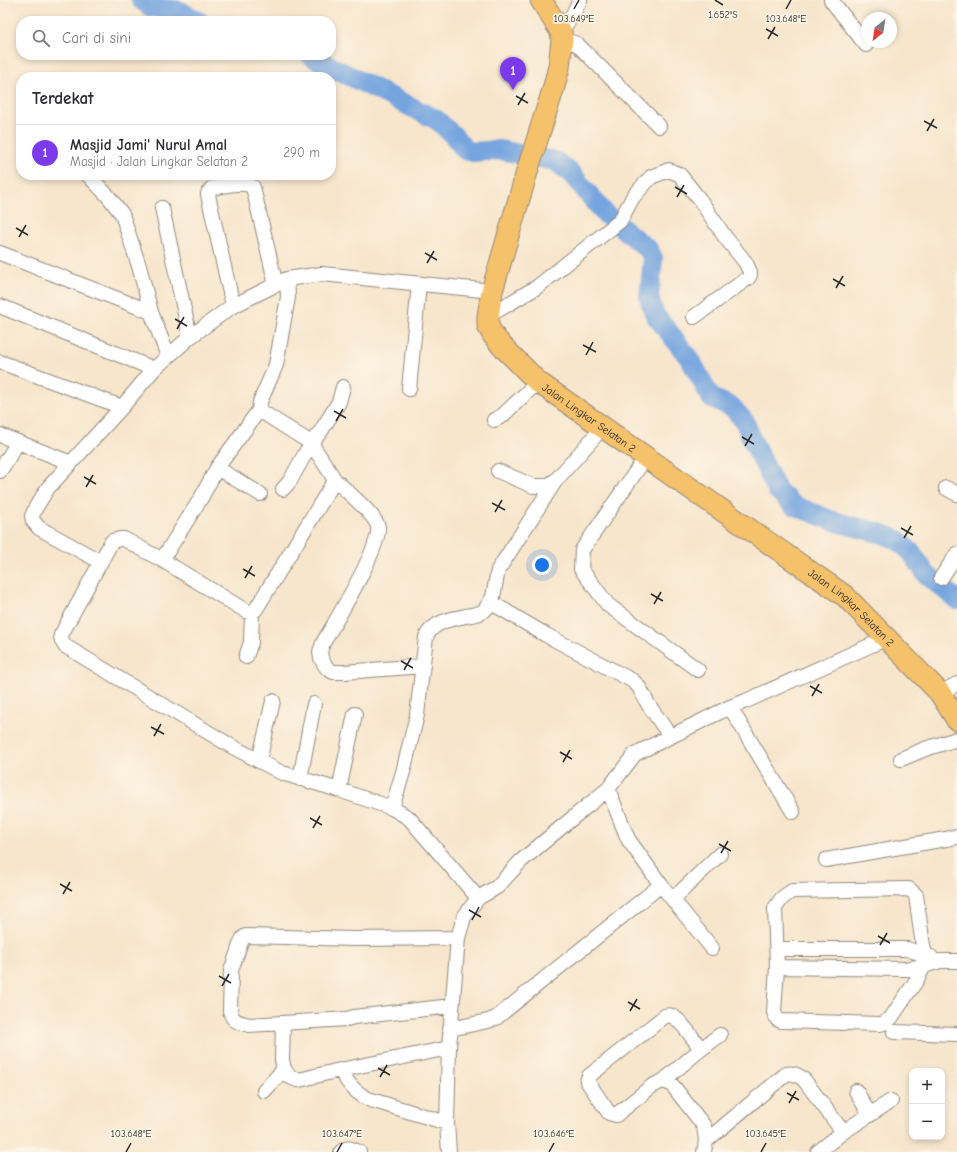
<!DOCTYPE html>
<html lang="id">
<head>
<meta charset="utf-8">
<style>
	:root { --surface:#fff; --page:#f7f7f7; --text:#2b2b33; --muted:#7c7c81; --line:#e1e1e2; --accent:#7c3aed }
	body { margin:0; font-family:"Comic Neue",sans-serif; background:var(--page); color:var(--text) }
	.controls { position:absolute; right:12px; bottom:12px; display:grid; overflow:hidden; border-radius:8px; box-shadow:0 2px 6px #0003 }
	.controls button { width:36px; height:36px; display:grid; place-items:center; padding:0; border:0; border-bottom:1px solid var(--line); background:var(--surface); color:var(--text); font:20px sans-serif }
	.compass { position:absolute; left:861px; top:12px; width:36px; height:36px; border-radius:50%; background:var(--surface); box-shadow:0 2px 6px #0003; rotate:210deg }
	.you { position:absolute; left:542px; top:565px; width:14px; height:14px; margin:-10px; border:3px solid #fff; border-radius:50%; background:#1a73e8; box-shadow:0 0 0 6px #1a73e833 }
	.badge { display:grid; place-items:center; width:26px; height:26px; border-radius:50%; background:var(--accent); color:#fff; font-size:13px; font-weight:700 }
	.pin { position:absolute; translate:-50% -33px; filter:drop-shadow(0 1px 2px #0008) }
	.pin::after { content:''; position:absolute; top:21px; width:14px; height:12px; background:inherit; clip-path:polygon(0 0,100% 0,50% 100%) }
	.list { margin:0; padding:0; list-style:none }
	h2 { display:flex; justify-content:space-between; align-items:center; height:52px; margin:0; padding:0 16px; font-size:17px }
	h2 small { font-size:13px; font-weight:400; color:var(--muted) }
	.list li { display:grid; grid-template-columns:26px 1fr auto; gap:12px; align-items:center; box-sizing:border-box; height:56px; padding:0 16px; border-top:1px solid var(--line) }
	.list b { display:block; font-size:15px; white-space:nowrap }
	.list p { margin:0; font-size:13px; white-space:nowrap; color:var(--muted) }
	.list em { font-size:13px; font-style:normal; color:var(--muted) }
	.icon { flex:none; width:22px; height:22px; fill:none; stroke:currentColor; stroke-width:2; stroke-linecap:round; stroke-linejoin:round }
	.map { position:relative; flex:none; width:957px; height:1152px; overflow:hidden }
	.search { position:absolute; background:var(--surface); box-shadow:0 2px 6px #0003; left:16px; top:16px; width:320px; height:44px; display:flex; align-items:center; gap:10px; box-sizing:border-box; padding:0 14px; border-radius:16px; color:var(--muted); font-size:15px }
	.panel { position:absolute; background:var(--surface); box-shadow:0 2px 6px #0003; left:16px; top:72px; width:320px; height:108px; border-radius:16px }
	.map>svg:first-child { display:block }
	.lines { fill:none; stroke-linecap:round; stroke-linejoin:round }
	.river { stroke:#75a4df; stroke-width:20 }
	.minor-casing { stroke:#91887c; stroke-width:16 }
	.highway-casing { stroke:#91887c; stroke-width:23 }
	.minor { stroke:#fff; stroke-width:14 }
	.highway { stroke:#f5c16b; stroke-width:21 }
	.ticks { fill:none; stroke:#2b2b2b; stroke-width:1.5 }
	.labels { text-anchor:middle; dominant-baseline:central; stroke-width:3.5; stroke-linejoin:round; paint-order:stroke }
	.street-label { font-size:11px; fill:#2b2b2b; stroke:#fcf5e5 }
	.ticks-label { font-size:10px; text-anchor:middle; fill:#2b2b2b; stroke:#fcf5e5; stroke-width:3.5; stroke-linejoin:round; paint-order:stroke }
</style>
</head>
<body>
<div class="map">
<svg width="957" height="1152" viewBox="0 0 957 1152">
	<rect width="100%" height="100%" fill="#fcf5e5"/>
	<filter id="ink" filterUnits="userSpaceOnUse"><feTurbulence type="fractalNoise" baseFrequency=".025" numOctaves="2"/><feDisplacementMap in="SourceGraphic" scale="8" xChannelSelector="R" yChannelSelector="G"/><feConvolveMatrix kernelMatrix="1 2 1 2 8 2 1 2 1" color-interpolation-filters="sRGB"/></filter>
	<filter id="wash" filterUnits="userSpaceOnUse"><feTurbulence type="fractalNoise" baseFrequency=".012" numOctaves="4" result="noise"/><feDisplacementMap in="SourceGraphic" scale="16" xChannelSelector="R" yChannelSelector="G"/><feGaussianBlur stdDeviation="0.9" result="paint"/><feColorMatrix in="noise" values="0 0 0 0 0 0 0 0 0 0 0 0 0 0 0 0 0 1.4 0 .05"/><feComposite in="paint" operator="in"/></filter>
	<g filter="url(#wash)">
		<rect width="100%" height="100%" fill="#f7e5cc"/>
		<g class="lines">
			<path class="river" d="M141 0 151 7 180 11 199 21
				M310 55 318 60 437 120 454 136 465 150 473 152 500 150 555 161 571 173 606 215 648 249 653 258 649 298 655 315 690 359 711 398 732 407 745 422 752 440 777 490 793 505 833 521 883 534 898 540 912 553 926 574 957 600"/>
		</g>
	</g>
	<g filter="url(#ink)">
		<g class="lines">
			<defs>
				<path id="minor" d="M831 0 866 45
					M561 32 573 14 580 0
					M562 39 577 44 659 126
					M88 175 108 196 122 214 139 266 151 312
					M162 208 190 337
					M0 253 151 312 168 356
					M287 279 288 297 276 365 260 402 259 410 311 443 335 480 256 609 252 613 246 611 162 560 124 539H120L112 541 61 635C61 640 62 642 65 646L231 746 282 773 339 790 392 808 409 818 478 898
					M0 306 154 369
					M233 306 208 195V193L212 188C223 186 244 180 253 187L276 285
					M488 316 537 287 620 221 633 197 651 177 669 170 680 175 700 200 725 237 746 263 750 272V275L748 278 694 317
					M0 362 122 407 154 369 190 337 231 307 287 279 322 274 492 291
					M409 389 419 284
					M494 420 502 416 538 382
					M0 435 71 463
					M646 457 582 550 581 569 608 605 698 670
					M217 468 259 410
					M0 471 18 442
					M498 471 533 486H547L556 480 565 470 603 427
					M335 480C345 490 376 515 378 527 381 547 335 622 323 643L320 652 321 658 324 664 327 668 333 672H344L423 666
					M946 488 957 494
					M283 489 290 481 311 443 321 431 339 402 343 387
					M162 560 201 498 217 468 260 494
					M101 562 39 528 33 521 32 516 36 507 48 488 122 407
					M941 578 957 554
					M490 602 546 635 633 681 639 687 648 704 670 736
					M246 657 251 642 252 613
					M940 693 957 684
					M730 707 793 812
					M901 759 925 749 957 739
					M259 761 273 701
					M300 779 314 704
					M608 789 628 839 661 885 712 948
					M339 790 355 714
					M392 808 403 772 417 715 426 637C434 618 462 618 480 613L485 610 493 597 498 570 556 480
					M826 860 957 837
					M909 889 916 895 923 946 925 954 924 966 916 981 891 1018 884 1023 880 1024 781 1021 777 1019 774 1012 777 967 775 908 782 898 792 891Z
					M673 899 720 854
					M777 949H907L931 957
					M777 967 905 969 924 966 940 961H957
					M452 1006 354 1017 347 1019 249 1025C238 1022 233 1022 230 1011L231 971 241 942 243 938 246 936 353 939 458 938
					M450 1029 488 1021 496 1018 661 885
					M894 1032 957 1034
					M701 1049C693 1039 684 1024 674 1017 671 1015 668 1015 665 1016L589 1076 587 1081 609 1113 616 1115 652 1086 663 1081 701 1049 720 1035
					M284 1069 290 1077 297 1080 303 1079 340 1070 449 1048
					M340 1070C349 1084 353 1091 368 1099L447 1123
					M663 1081 667 1082 673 1086 704 1126 706 1141 704 1152
					M264 1091 284 1069 282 1060 283 1024
					M856 1091 870 1115
					M706 1141 786 1074C794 1072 800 1076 805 1081L843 1132
					M341 1152C347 1146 352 1149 359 1152
					M449 1152 447 1123 449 1048 458 938 464 917 478 898 497 887 521 861 564 825 608 789 635 754 730 707 746 701 887 638
					M818 1152 843 1132 891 1101"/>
				<g id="highway">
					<path id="s1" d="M541 0 561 32 562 39 559 67 553 90 529 165 492 291 488 316V326L493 335 501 345 538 382 845 596 940 693 957 720"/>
				</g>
			</defs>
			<use href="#minor" class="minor-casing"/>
			<use href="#highway" class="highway-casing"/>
			<use href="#minor" class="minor"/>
			<use href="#highway" class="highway"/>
		</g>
	</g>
	<path class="ticks" d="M715 0 723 5M574 9 579 0M786 9 791 0M766 29 778 36M768 39 775 27M516 96 528 103M518 105 525 93M924 121 937 128M927 131 934 119M675 187 687 194M677 197 684 185M16 228 28 235M19 237 26 225M425 253 437 260M427 263 434 251M833 279 845 286M836 288 843 276M175 319 187 326M177 329 184 317M583 345 596 352M586 355 593 342M334 411 346 418M336 421 343 409M742 437 754 444M745 446 752 434M84 477 96 484M86 487 93 475M492 503 505 510M495 512 502 500M901 528 913 535M904 538 911 526M243 569 255 576M245 578 252 566M651 594 663 601M654 604 661 592M401 661 413 668M404 670 411 658M810 686 822 693M812 696 819 684M151 727 164 734M154 736 161 724M560 752 572 759M563 762 570 750M310 818 322 825M313 828 320 816M719 844 731 851M721 853 728 841M60 884 72 891M63 894 70 882M469 910 481 917M472 920 479 907M878 936 890 943M880 945 887 933M219 976 231 983M222 986 229 974M628 1002 640 1009M630 1011 637 999M378 1068 390 1075M380 1077 387 1065M787 1093 799 1100M789 1103 796 1091M126 1152 131 1143M337 1152 342 1143M549 1152 554 1143M761 1152 766 1143"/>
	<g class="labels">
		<g class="street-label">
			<text stroke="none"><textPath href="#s1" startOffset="480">Jalan Lingkar Selatan 2</textPath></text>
			<text stroke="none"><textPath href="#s1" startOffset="804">Jalan Lingkar Selatan 2</textPath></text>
		</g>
	</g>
	<g class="ticks-label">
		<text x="723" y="18">1.652°S</text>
		<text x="574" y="22">103.649°E</text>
		<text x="786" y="22">103.648°E</text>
		<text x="131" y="1137">103.648°E</text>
		<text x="342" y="1137">103.647°E</text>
		<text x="554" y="1137">103.646°E</text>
		<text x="766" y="1137">103.645°E</text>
	</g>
</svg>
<div class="controls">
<button>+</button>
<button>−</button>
</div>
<svg class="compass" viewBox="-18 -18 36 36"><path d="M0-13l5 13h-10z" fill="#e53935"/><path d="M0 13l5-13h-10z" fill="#7c7c81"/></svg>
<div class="you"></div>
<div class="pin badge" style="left:513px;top:90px">1</div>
<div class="search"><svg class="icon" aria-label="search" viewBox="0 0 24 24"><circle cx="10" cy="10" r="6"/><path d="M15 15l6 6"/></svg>Cari di sini</div>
<section class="panel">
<h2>Terdekat<small></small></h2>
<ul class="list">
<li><span class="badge">1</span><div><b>Masjid Jami' Nurul Amal</b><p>Masjid · Jalan Lingkar Selatan 2</p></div><em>290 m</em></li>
</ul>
</section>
</div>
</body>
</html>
